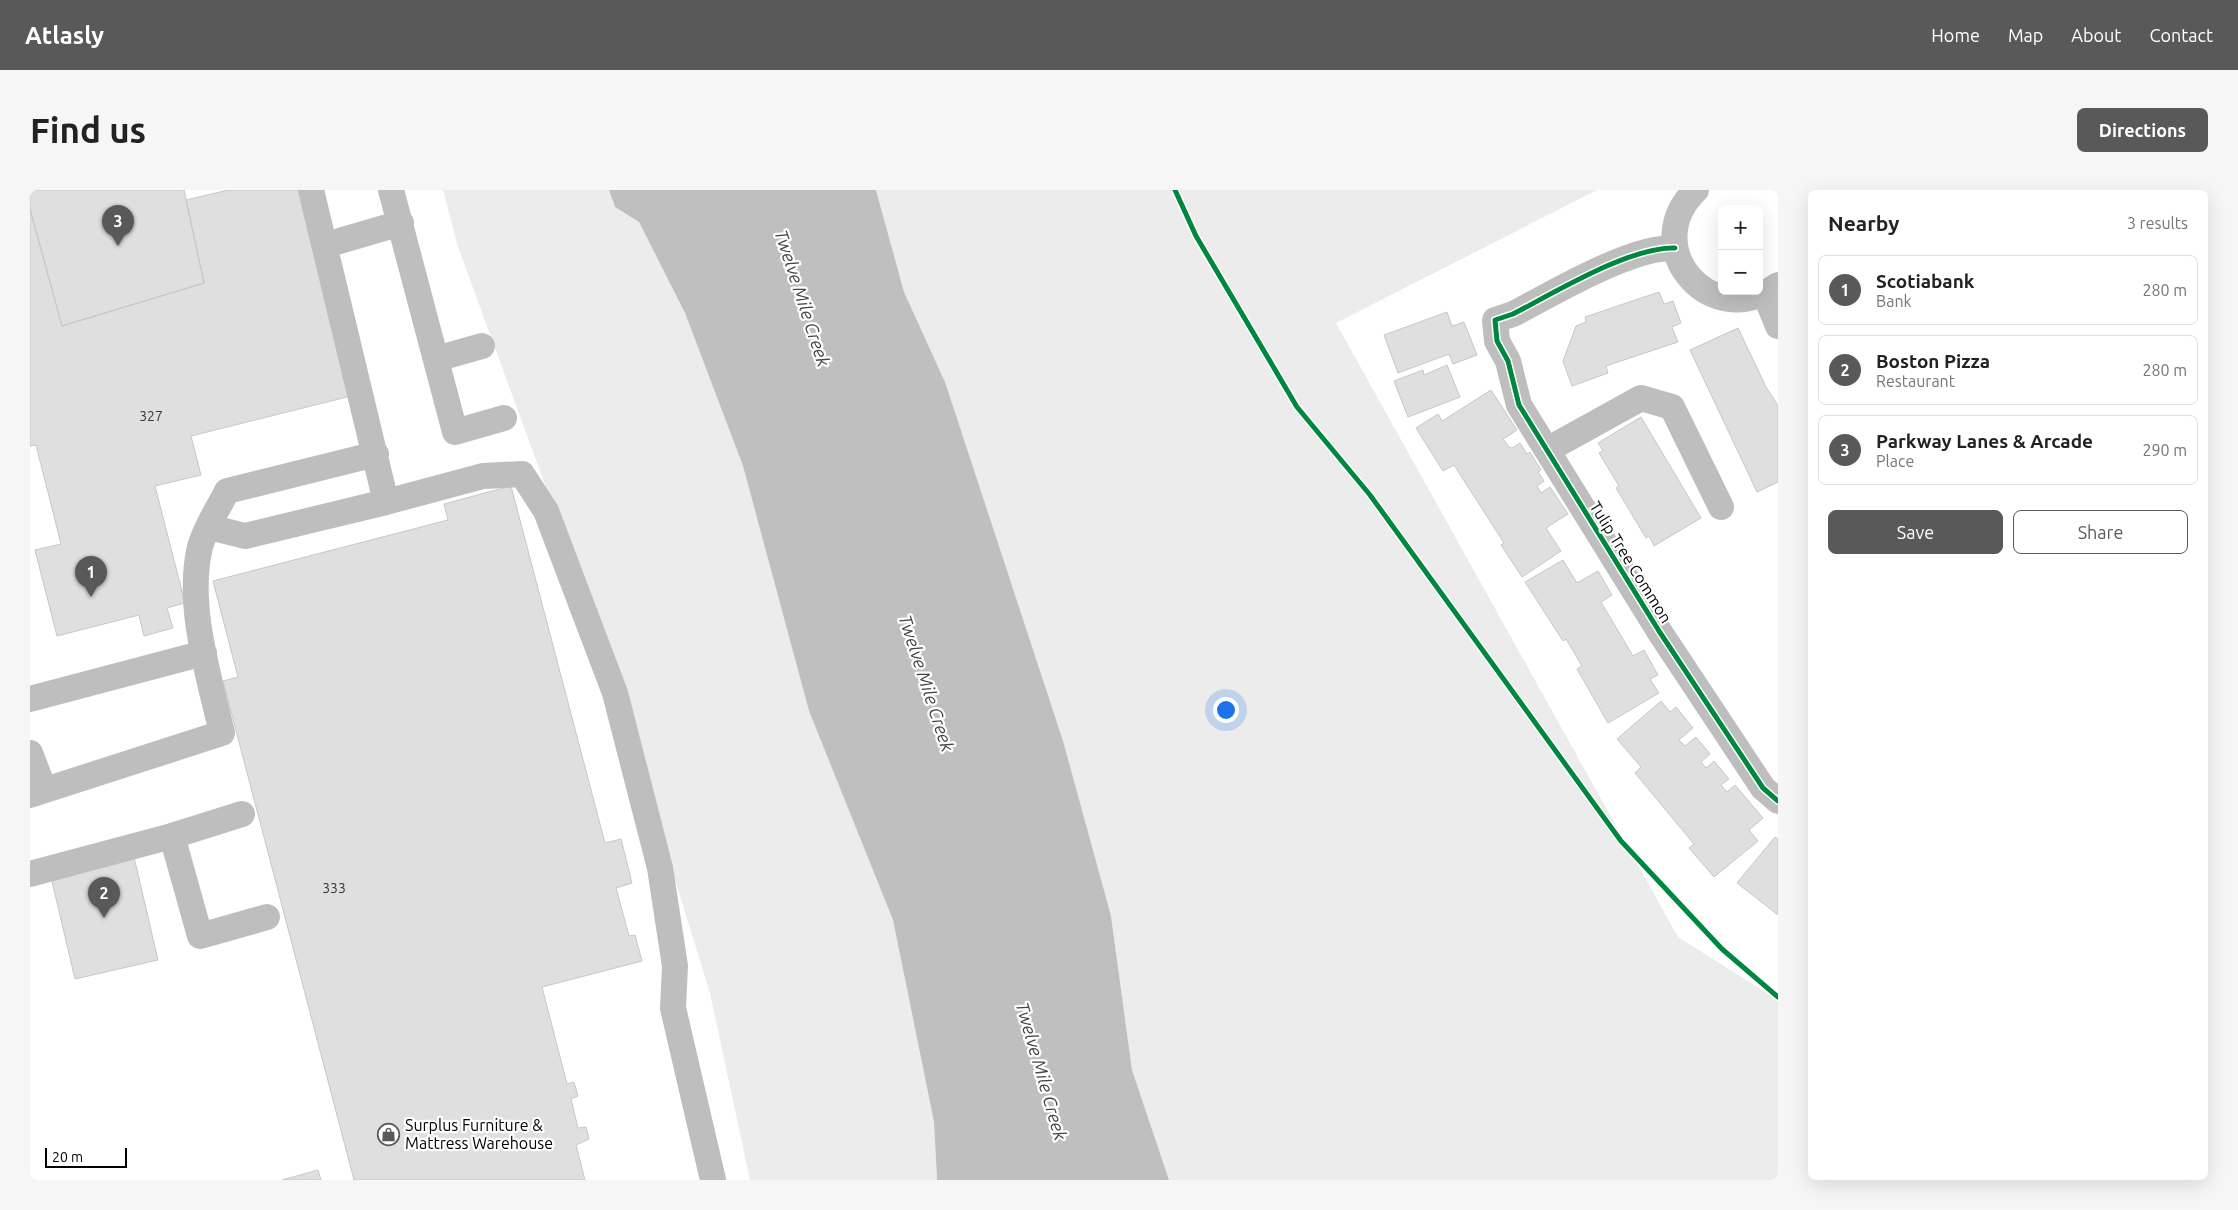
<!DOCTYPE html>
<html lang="en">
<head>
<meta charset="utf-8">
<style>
	:root { --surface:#fff; --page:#f6f6f6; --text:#222; --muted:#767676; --line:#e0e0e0; --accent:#595959 }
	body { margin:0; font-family:Ubuntu,sans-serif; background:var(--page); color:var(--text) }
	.controls { position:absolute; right:15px; top:15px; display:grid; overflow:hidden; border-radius:8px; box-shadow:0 5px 20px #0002 }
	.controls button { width:45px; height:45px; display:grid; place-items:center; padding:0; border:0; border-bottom:1px solid var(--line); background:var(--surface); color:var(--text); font:25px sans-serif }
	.scale { position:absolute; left:15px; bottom:12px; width:82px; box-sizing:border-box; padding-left:5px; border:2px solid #000; border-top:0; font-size:14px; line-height:18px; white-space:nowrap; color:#000; -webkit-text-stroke:4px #fff; paint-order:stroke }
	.you { position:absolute; left:1195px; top:519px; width:18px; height:18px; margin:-12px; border:4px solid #fff; border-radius:50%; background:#1a73e8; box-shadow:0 0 0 8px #1a73e833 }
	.badge { display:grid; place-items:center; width:32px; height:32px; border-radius:50%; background:var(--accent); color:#fff; font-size:16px; font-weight:700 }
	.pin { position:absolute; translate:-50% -41px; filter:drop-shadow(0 1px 2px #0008) }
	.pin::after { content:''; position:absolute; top:26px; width:18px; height:15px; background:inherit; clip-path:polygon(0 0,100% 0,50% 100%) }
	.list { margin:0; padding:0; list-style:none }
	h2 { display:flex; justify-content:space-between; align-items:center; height:65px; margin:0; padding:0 20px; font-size:21px }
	h2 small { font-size:16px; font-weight:400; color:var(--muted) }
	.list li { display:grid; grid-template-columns:32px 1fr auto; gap:15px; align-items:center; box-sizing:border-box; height:70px; margin:0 10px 10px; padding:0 10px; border:1px solid var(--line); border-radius:8px }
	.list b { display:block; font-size:19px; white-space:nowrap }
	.list p { margin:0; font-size:16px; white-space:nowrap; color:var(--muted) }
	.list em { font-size:16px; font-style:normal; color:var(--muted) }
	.actions { display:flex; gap:10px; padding:15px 20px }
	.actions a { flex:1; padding:11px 0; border:1px solid var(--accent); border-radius:8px; text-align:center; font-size:18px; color:var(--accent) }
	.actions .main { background:var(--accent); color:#fff }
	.map { position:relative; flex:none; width:1748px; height:990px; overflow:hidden; border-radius:8px }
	header { display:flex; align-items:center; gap:30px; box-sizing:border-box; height:70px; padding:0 25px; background:var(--accent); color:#fff }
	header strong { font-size:24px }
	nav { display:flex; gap:28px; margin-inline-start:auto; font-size:18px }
	.intro { display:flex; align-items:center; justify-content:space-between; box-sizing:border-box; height:120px; padding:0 30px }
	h1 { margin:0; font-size:35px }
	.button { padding:12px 22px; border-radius:8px; background:var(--accent); color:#fff; font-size:18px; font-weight:700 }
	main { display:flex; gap:30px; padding:0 30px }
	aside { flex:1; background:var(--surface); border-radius:8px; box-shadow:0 5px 20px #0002 }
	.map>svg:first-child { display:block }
	.green { fill:#ececec }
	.water { fill:#bfbfbf }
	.building { fill:#dfdfdf; stroke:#c7c7c7 }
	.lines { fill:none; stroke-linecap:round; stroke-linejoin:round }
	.path { stroke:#b9b9b9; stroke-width:3; stroke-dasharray:1 2.5; stroke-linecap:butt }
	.minor { stroke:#bebebe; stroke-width:26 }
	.cycleway-casing { stroke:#fff; stroke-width:8 }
	.cycleway { stroke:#00873e; stroke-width:5 }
	.labels { text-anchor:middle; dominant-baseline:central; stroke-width:4.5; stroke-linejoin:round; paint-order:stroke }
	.number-label { font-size:14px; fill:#383838 }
	.street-label { font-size:16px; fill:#000; stroke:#fff }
	.poi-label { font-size:16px; fill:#000; stroke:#fff; text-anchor:start }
	.water-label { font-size:18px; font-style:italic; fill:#444; stroke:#fff }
</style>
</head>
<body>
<header>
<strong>Atlasly</strong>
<nav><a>Home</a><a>Map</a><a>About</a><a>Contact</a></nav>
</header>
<div class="intro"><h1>Find us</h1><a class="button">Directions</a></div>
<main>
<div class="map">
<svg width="1748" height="990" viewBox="0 0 1748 990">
	<rect width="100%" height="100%" fill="#fff"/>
	<path class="green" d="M413 0H579L585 17 609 32 655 123 713 276 779 521 863 730 904 932 907 990H720L680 803 565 431 428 57Z
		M846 0H1567L1306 133 1648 747 1748 810V990H1139L1102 880 1081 726 915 192 874 102Z"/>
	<path class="water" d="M579 0H846L874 102 915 192 1033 551 1081 726 1102 880 1139 990H907L904 932 863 730 779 521 713 276 655 123 609 32 585 17Z"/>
	<path class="building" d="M0 0H154L174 93 32 136 0 19Z
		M198 0H269L321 206 161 246 171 285 125 296 155 413 137 418 143 438 114 446 109 425 27 446 5 360 31 354 6 255 0 256V19L32 136 174 93 156 10Z
		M1629 102 1634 114 1643 111 1651 133 1642 137 1648 152 1576 176 1578 183 1542 196 1533 171 1546 136 1556 132 1555 127Z
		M1417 122 1422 136 1434 132 1447 165 1423 174 1419 164 1368 183 1354 145Z
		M1708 138 1736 197 1748 215V292L1727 302 1660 160Z
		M1417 175 1430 207 1378 227 1364 191 1393 180 1394 185Z
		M1461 200 1487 240 1473 249 1479 257 1482 258 1490 253 1497 264 1500 262 1511 280 1508 282 1514 291 1507 296 1511 303 1520 297 1538 324 1516 338 1531 361 1492 387 1471 355 1474 353 1424 275 1413 281 1386 238 1408 224 1412 231Z
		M1611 227 1671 328 1624 356 1619 346 1616 348 1586 298 1589 296 1569 263 1573 261 1568 253Z
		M481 296 575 653 591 649 602 693 586 698 599 746 605 745 612 771 512 797 537 894 544 892 548 906 541 909 548 938 556 937 559 949 546 955 555 990H324L193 491 208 487 183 391 418 330 414 314Z
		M1533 370 1547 393 1568 381 1582 405 1571 412 1603 466 1614 460 1628 485 1620 489 1629 503 1578 533 1547 479 1552 476 1536 449 1533 451 1495 392Z
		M1631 511 1640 522 1646 517 1663 538 1649 550 1655 556 1666 547 1680 564 1671 572 1676 578 1684 571 1699 589 1691 595 1697 602 1705 595 1733 628 1719 640 1728 651 1684 687 1659 658 1664 654 1605 583 1611 577 1587 549Z
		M1745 647 1748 649V725L1707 693Z
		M104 667 128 770 45 789 21 687Z
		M288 980 291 990H252Z"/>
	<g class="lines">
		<path class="path" d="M1145 0 1166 46 1267 217 1340 305 1591 651 1692 759 1748 807"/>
		<path class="minor" d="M281 0 356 312 453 286 492 284 516 321 585 503 630 678 645 776 643 818 683 990
			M361 0 425 242 474 228
			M1666 0C1607 57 1681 144 1748 95
			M296 55 371 33
			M1645 58C1601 56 1524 103 1483 124L1465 130 1467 151 1478 171 1489 215 1629 441 1733 598 1748 611
			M1735 104 1748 136
			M406 169 452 156
			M1517 260 1611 208 1642 217 1691 317
			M179 337 215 346 356 312
			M0 509 174 463
			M0 563 14 599
			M0 605 192 543C179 486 156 415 170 357 175 338 188 319 197 301L346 264
			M212 624 142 646 170 746 237 727
			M0 684 142 646"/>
		<defs>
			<path id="cycleway" d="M1145 0 1166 46 1267 217 1340 305 1591 651 1692 759 1748 807
				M1645 58C1601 56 1524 103 1483 124L1465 130 1467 151 1478 171 1489 215 1629 441 1733 598 1748 611"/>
		</defs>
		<use href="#cycleway" class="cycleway-casing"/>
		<use href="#cycleway" class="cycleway"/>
	</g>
	<defs>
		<symbol id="shop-ring" viewBox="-11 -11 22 22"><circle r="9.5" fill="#fff" stroke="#595959" stroke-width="1.5"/><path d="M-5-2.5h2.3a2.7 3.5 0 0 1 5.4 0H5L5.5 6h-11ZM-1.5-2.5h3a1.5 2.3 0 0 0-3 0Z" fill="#595959"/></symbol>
	</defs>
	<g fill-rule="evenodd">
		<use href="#shop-ring" x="346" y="932" width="25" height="25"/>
	</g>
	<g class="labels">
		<g class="number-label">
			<text x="121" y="226">327</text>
			<text x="304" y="698">333</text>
		</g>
		<g class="street-label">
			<text transform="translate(1601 372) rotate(58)">Tulip Tree Common</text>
		</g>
		<g class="poi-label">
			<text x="375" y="935">Surplus Furniture &amp;<tspan x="375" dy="18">Mattress Warehouse</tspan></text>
		</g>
		<g class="water-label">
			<text transform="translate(773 108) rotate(72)">Twelve Mile Creek</text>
			<text transform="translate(897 493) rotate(72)">Twelve Mile Creek</text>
			<text transform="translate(1012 881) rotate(74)">Twelve Mile Creek</text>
		</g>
	</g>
</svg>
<div class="controls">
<button>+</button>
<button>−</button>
</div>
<div class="scale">20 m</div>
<div class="you"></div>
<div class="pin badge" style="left:61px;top:407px">1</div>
<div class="pin badge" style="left:74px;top:728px">2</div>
<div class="pin badge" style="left:88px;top:56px">3</div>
</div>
<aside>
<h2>Nearby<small>3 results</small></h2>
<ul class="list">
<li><span class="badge">1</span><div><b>Scotiabank</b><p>Bank</p></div><em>280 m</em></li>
<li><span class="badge">2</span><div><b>Boston Pizza</b><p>Restaurant</p></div><em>280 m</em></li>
<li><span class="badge">3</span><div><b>Parkway Lanes &amp; Arcade</b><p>Place</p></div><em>290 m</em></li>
</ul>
<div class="actions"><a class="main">Save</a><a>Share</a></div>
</aside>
</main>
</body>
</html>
